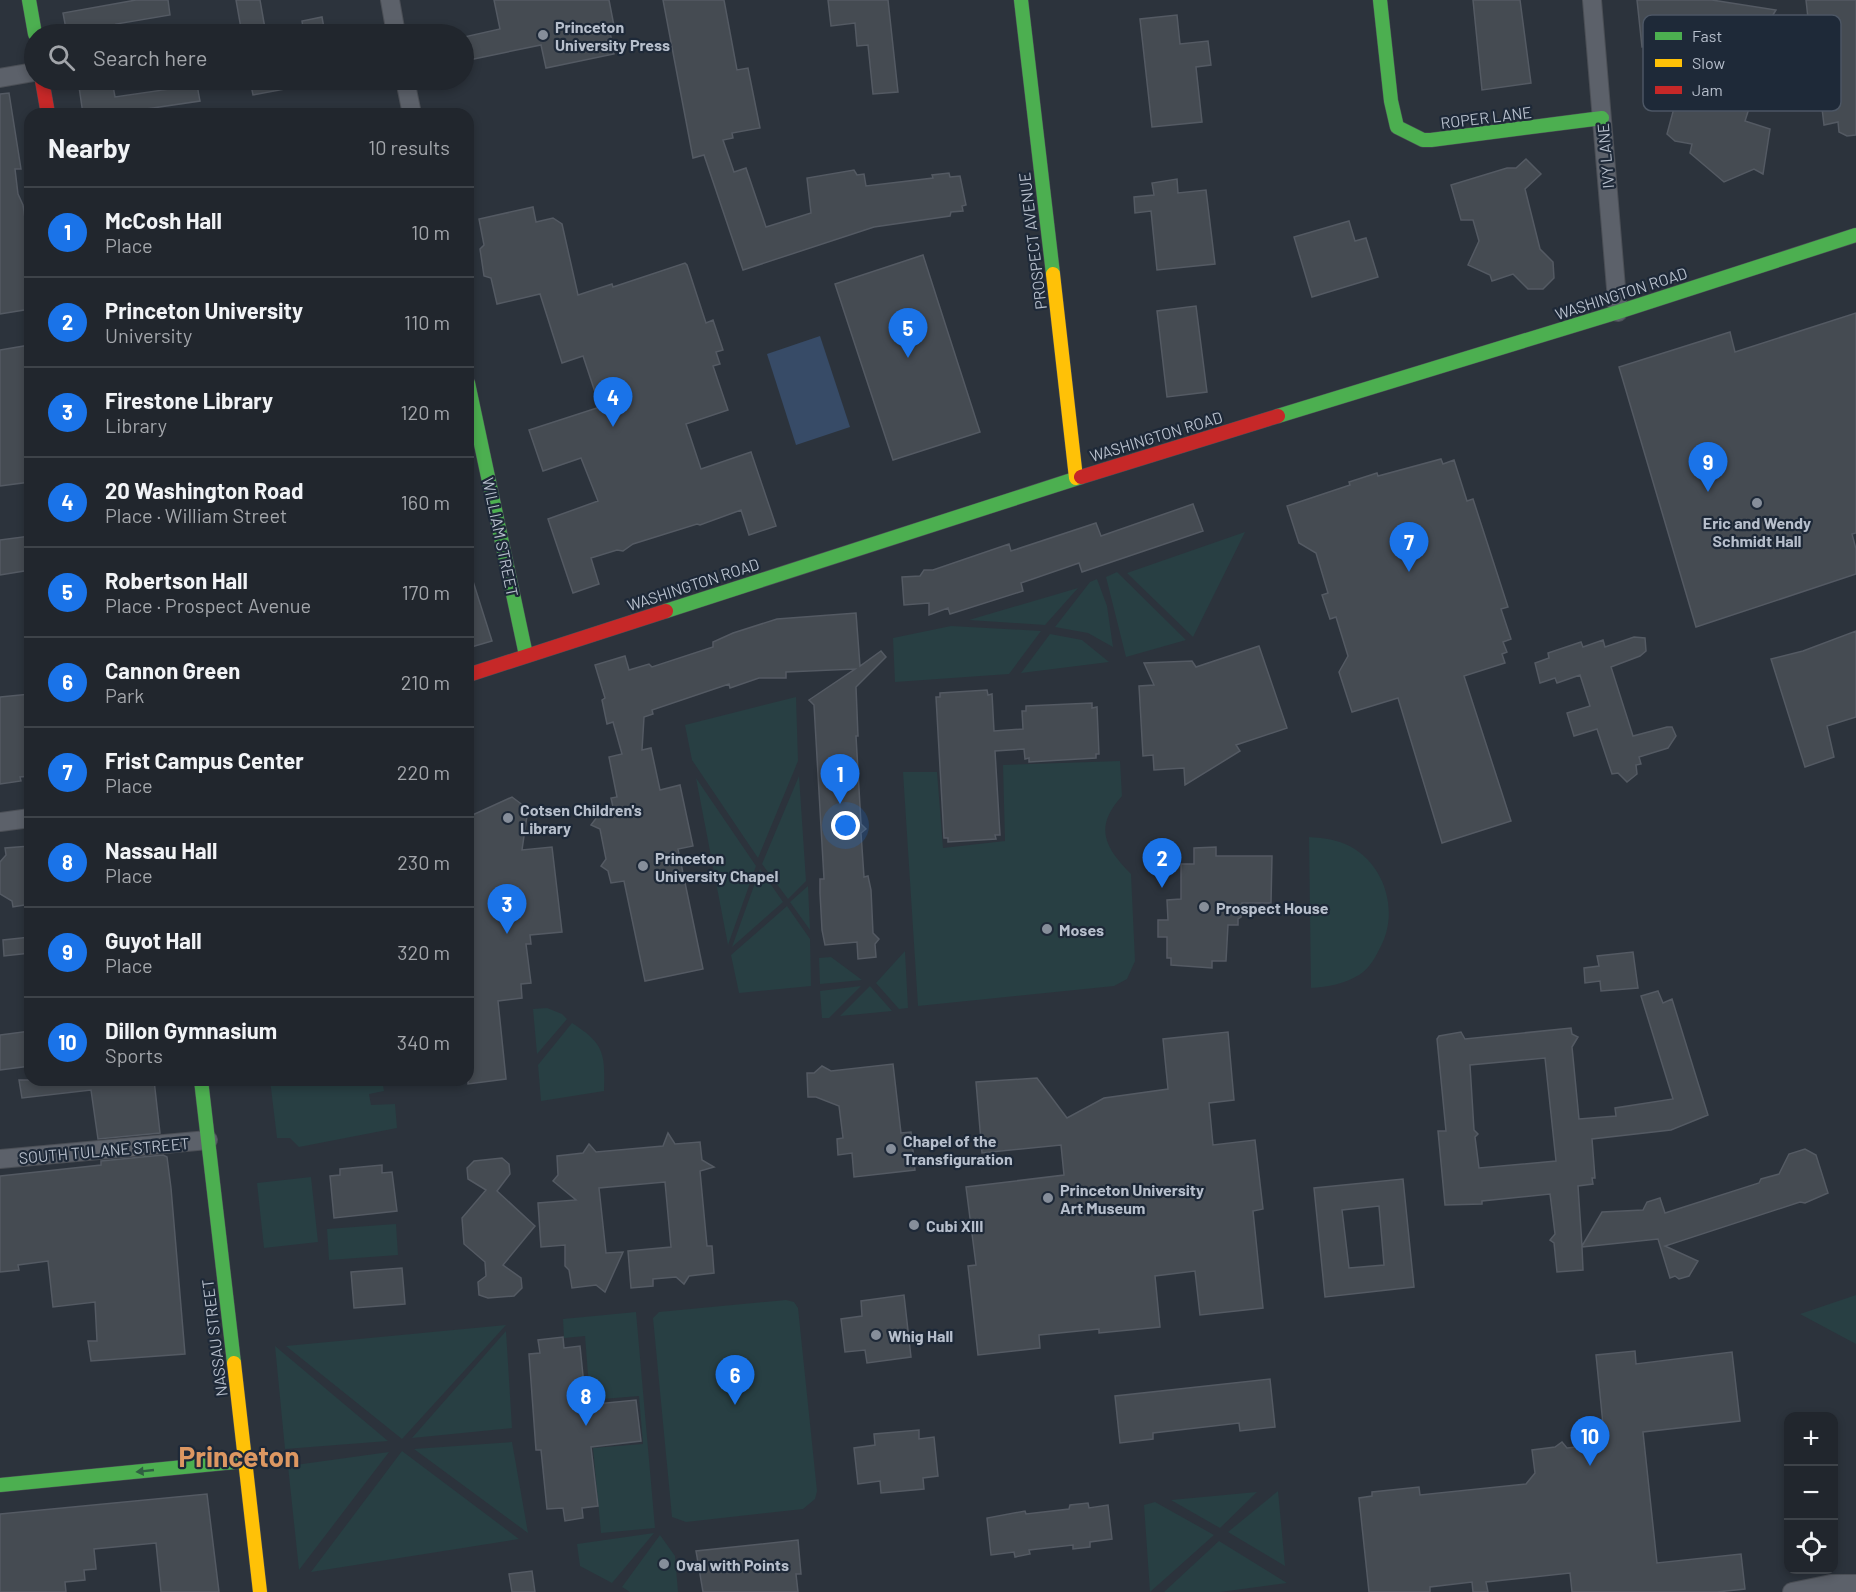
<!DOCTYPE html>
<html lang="en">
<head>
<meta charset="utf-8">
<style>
	:root { --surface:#21262d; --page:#2d3239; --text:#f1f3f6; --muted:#a2a5aa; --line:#3e4349; --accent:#1a73e8 }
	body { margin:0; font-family:Barlow,sans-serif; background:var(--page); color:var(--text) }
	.controls { position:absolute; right:18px; bottom:18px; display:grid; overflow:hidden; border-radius:12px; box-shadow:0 3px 9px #0003 }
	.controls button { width:54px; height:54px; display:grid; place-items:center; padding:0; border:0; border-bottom:2px solid var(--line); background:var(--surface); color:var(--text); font:30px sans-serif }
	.you { position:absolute; left:846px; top:826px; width:21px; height:21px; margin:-15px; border:4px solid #fff; border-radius:50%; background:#1a73e8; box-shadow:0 0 0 9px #1a73e833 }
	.badge { display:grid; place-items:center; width:39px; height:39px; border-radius:50%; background:var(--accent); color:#fff; font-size:20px; font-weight:700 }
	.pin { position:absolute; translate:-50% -50px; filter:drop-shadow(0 2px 3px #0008) }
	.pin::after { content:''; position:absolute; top:32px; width:21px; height:18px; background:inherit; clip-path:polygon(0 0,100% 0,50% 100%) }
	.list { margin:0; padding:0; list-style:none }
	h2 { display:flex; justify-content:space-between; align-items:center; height:78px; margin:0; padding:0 24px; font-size:26px }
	h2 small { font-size:20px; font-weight:400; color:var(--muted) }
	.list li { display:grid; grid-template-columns:39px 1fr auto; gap:18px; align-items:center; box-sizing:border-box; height:90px; padding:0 24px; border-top:2px solid var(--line) }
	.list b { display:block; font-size:22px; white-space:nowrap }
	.list p { margin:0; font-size:20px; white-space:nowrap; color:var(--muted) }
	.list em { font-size:20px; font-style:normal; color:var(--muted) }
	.icon { flex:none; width:33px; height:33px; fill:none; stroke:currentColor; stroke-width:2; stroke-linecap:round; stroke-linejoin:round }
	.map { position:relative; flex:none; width:1856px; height:1592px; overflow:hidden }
	.search { position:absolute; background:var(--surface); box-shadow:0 3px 9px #0003; left:24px; top:24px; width:450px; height:66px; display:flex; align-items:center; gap:15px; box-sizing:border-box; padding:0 21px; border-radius:33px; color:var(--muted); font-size:22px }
	.panel { position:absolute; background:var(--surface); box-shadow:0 3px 9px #0003; left:24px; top:108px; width:450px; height:978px; border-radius:18px }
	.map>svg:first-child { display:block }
	.green { fill:#283f43 }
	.water { fill:#374b67 }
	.building { fill:#454b52; stroke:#545a63; stroke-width:1.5; fill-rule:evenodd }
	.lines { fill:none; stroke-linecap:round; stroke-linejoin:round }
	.street-casing { stroke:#4b4f56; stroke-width:20 }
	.fast-casing { stroke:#4b4f56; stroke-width:15 }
	.slow-casing { stroke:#4b4f56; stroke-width:15 }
	.jam-casing { stroke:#4b4f56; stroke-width:15 }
	.street { stroke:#5c616a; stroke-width:18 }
	.fast { stroke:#4caf50; stroke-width:14 }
	.slow { stroke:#ffc107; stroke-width:14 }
	.jam { stroke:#c62828; stroke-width:14 }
	.oneway { fill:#305f42 }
	.poi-dot { fill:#868e9a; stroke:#1e2938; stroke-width:2 }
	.labels { text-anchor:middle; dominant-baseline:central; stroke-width:4.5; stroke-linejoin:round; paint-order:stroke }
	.poi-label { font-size:16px; font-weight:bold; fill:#b7bfcc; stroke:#1e2938; text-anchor:start }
	.street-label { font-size:16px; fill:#b7bfcc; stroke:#1e2938 }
	.town-label { font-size:28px; font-weight:bold; fill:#dc9762; stroke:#1e2938 }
	.key { fill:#1e2938; stroke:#4c5664; stroke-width:1.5 }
	.key-label { font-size:16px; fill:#b7bfcc }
</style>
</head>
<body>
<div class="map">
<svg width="1856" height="1592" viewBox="0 0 1856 1592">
	<rect width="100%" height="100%" fill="#2c333c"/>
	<path class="green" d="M1245 532 1193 637 1127 573Z
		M1117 572 1186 640 1126 657 1106 577Z
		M1097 579 1107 606 1113 647 1088 633 1055 627 1090 582Z
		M1078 588 1045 625 969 620Z
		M951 626 1041 631 1009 674 895 682 893 638Z
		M1050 634 1082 640 1109 662 1021 673Z
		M796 697 798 761 758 858 692 760 685 725Z
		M1120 761 1122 796C1094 827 1104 847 1131 874L1135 961 1127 979 1114 986 918 1006 903 772H937L943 848 1005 841 1003 765Z
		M799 776 806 881 788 899 762 864Z
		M696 778 756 866 728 945Z
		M1309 837C1322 838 1333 839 1345 844 1383 860 1400 909 1381 946 1376 956 1370 968 1359 975 1344 984 1328 987 1311 988Z
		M760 869 783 902 732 947Z
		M808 886 810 930 790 902Z
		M787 906 810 939 811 986 739 993 731 955Z
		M905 951 908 1008 899 1009 876 983Z
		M831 957 862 980 820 984 819 958Z
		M861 986 829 1018H822L820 991Z
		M870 986 892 1011 840 1016Z
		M547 1008 562 1014 567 1019 537 1054 533 1009Z
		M572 1023C605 1044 605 1054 604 1091L541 1101 538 1065Z
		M270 1080H351L352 1086 382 1080 384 1091 369 1094 371 1105 395 1104 397 1128 299 1147 290 1138H277Z
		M311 1177 318 1242 264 1248 257 1183Z
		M396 1224 398 1255 329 1260 327 1229Z
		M1856 1295V1344L1800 1314Z
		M786 1300 794 1302 798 1308 817 1491 815 1499 803 1509 686 1522 672 1517 653 1318 659 1312Z
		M636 1312 655 1528 601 1533 593 1448 643 1444 639 1396 590 1400 585 1336 564 1338 563 1319Z
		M506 1325 402 1439 286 1346Z
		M506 1331 512 1428 412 1438Z
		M275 1346 388 1441 285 1449Z
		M512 1442 528 1533 414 1449Z
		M402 1451 519 1539 311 1572Z
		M389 1452 299 1570 288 1466Z
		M1278 1491 1285 1566 1228 1532Z
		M1257 1492 1220 1528 1171 1500Z
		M1155 1502 1214 1535 1150 1592 1144 1505Z
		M654 1533 612 1583 580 1566 577 1544Z
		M660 1535 675 1556 678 1592H630L622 1587Z
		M1219 1541 1287 1583 1220 1592H1164Z"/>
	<path class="water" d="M820 336 850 427 796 445 767 354Z"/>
	<path class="building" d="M136 0H168L170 15 116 24 118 34H67L63 13Z
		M236 0H260L266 34H242Z
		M494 0H609L615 31 610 32 614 54 546 68 541 45 464 61V37L500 29Z
		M663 0H724L737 70 748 68 760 128 732 133 733 138 723 140 734 172 746 168 766 227 811 213 807 178 854 170 857 175 864 174 866 186 933 178 932 175 949 173 950 177 960 176 966 205 962 206 963 211 951 212 950 216 874 227 743 270 704 155 693 158Z
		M828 0H888L898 92 873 94 868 45 857 46 855 23 831 26Z
		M1473 0H1520L1531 83 1482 90Z
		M1637 0H1712L1776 10 1766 26 1776 28 1767 69 1759 77 1745 121 1770 129 1763 174 1754 169 1724 182 1690 153 1692 144 1675 141 1667 134 1681 82 1667 65 1671 43 1642 47Z
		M1806 0H1856V135L1847 136 1839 132 1838 122 1824 125 1819 83 1833 82 1832 70 1836 66 1833 33 1810 36Z
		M1177 15 1180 44 1208 41 1211 65 1196 67 1202 122 1152 127 1140 19Z
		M322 17 325 34H304L302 21Z
		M78 80H112L115 97 197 85 200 101 112 114H83Z
		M250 80H295L296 87 253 95Z
		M9 93 21 169H15L18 194 23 205 30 253V309L0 314V94Z
		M1526 159 1541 174 1525 189 1540 249 1553 262 1554 278 1543 289H1528L1513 274 1492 281 1490 275 1468 265 1479 241 1473 220H1461L1451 185 1507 168H1516Z
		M1177 179 1178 193 1206 190 1215 264 1157 270 1151 211 1135 213 1134 197 1154 195 1152 183Z
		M533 207 536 222 553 218 562 224 578 295 612 284 613 287 685 263 687 265 706 323 713 320 723 350 716 352 720 364 713 366 728 410 686 424 701 469 751 452 776 526 749 535 741 510 700 525 697 524 633 544 623 551 617 550 591 558 599 584 573 593 548 519 598 501 581 458 543 471 529 430 600 407 583 356 562 363 540 294 497 304 491 278 484 276 480 249 484 245 479 219Z
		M1349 221 1355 241 1366 238 1378 277 1312 297 1294 237Z
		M923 255 980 432 893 460 835 284Z
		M1196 306 1207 392 1167 397 1157 311Z
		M1856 313V533L1852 534 1856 549V574L1696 627 1619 367 1730 332 1735 352Z
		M30 345V482L0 486V350Z
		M1441 459 1443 464 1454 460 1467 501 1473 499 1508 607 1501 609 1511 639 1503 642 1507 652 1502 654 1505 663 1464 676 1511 821 1442 843 1398 698 1352 712 1339 672 1348 656 1336 617 1330 619 1322 595 1328 593 1316 553 1299 543 1287 506 1350 485 1349 482 1377 473 1378 476Z
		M1193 504 1203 531 1082 572 1079 563 1021 583 1023 591 950 614 948 608 929 615V603L904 605 902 577 920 576 924 570H933L1009 544 1011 551 1096 523 1101 536Z
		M30 536V570L0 575V540Z
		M468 575H471L492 641 468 648Z
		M856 613 860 666 881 651 886 657 856 687 858 736H856L861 824 866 829 861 833 864 877 868 876 871 890 873 933 879 939 875 944 876 957 858 959 857 942 825 945 822 930 820 893V879H824L814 705 809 700 855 669 786 672V678H759L730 688 729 684 652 710 653 714 644 717 642 750 651 748 660 790 680 785 693 846 678 849 703 969 645 981 624 881 611 883 608 871 601 866 606 859 600 829 591 825 603 809 613 807 611 798 617 797 609 757 622 754 613 722 607 724 602 700 605 698 595 665 625 656 629 670 649 664 652 667 713 647V642L733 633 777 619Z
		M1856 631V717L1827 726 1834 757 1805 767 1771 659 1803 651Z
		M1634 637 1645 638 1646 651 1640 656 1611 667 1633 736 1667 727H1672L1676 736 1668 748 1639 757 1641 764 1636 765 1637 774 1627 782 1618 773 1612 774 1597 729 1574 736 1567 713 1590 706 1580 675 1557 683 1555 678 1540 683 1535 663 1549 658 1548 653 1581 642 1583 647 1603 640 1605 647Z
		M1259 646 1287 728 1236 745 1240 751 1185 785 1184 768 1154 770 1153 755 1143 756 1139 686 1154 685 1144 663 1192 661 1196 667Z
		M987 690 988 695 992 694 994 731 1023 729 1022 711H1026V706L1092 703V708L1097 707 1099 754H1096V758L1029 762V758L1025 759 1024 749 995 751 1000 835H995L996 839 948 842V838H944L936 697H940V693Z
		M30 694V776L20 777 21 781 0 784V697Z
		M512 797 528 809 522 850 552 847 562 932 530 935 531 944H526L531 983 521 984 522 998 498 1001 506 1079 468 1084V817Z
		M30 846V904L13 907 12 901 0 894V862L6 855 5 848Z
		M1216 847V856H1272L1271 903H1242L1241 917 1238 919V925H1228L1226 961H1212V968L1171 965V958H1167V937H1158V920H1168L1167 900 1181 899V864H1194V848Z
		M30 937V953L4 956 3 940Z
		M1633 952 1638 988 1601 991 1600 981 1585 983 1584 968 1599 966 1597 956Z
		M1658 991 1663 1003 1672 999 1708 1115 1671 1130 1592 1139 1595 1178H1592L1593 1184 1578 1186 1582 1246 1602 1212 1643 1210 1647 1202 1660 1198 1665 1213 1759 1183 1761 1179 1779 1174 1789 1154 1805 1149 1816 1155 1828 1193 1805 1203 1800 1202 1665 1246 1698 1261 1689 1276 1679 1279 1675 1276 1670 1278 1658 1239 1582 1247 1583 1270 1557 1272 1554 1243 1550 1240 1555 1234 1550 1194 1482 1201V1204L1445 1205 1438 1131H1446L1437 1039 1439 1036 1461 1032 1465 1039 1571 1028 1572 1034 1578 1037 1572 1047 1579 1119 1616 1116 1615 1108 1673 1099 1641 996ZM1545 1058 1556 1161 1479 1168 1475 1137 1478 1134 1474 1130 1470 1065Z
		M30 1031V1066L0 1070V1035Z
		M1228 1032 1234 1100 1209 1103 1213 1145 1255 1140 1263 1209 1253 1211 1263 1308 1200 1315 1195 1271 1155 1276 1160 1327 1099 1333V1329L1039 1335 1040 1348 978 1355 968 1266 976 1265 966 1187 1064 1175 1061 1145 982 1153 976 1082 1037 1078 1067 1118 1104 1098 1168 1089 1163 1039Z
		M893 1064 901 1133 911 1132 915 1170 854 1177 852 1153 838 1155 837 1139 843 1138 839 1106 816 1097H808L807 1073H814L822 1066 831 1071Z
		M19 1080H154L160 1133 98 1139 91 1090 22 1098Z
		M668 1133 675 1144 700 1142 702 1160 714 1167 700 1171 707 1246H712L714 1273 689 1276 684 1284 676 1277 653 1279V1286L631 1288 628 1251 671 1247 665 1182 599 1188 606 1253 623 1252 605 1292 596 1285 572 1288 569 1270 565 1266V1245L541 1247 538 1203 576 1200 553 1181 558 1175 557 1156 583 1153 589 1144 596 1152 663 1146Z
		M163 1155 167 1157 171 1188 185 1354 91 1361 88 1341H97L95 1302 53 1307 48 1261 18 1265 19 1270 0 1272V1176L101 1165V1161Z
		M502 1158 509 1164 510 1174 497 1191 535 1226 503 1265 521 1278 522 1288 514 1296 488 1298 479 1295 478 1282 486 1276 485 1262 464 1244 462 1218 486 1190 468 1179 467 1168 474 1161Z
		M382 1165V1173L392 1172 397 1211 334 1218 330 1176 340 1175V1169Z
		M1403 1179 1414 1287 1325 1297 1314 1188ZM1379 1206 1384 1265 1349 1268 1342 1210Z
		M402 1268 405 1304 354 1308 351 1272Z
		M904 1295 911 1357 867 1363 865 1350 845 1352 841 1319 862 1316 861 1301Z
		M563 1337 564 1348 580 1346 586 1405 636 1400 641 1441 591 1447 598 1506 582 1508 583 1518 565 1521 563 1508 547 1509 541 1450H536L529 1354 540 1353 538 1340Z
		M1635 1351 1636 1364 1732 1352 1740 1421 1643 1432 1657 1563 1741 1554 1745 1589 1717 1592H1572L1570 1573 1486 1582 1488 1592H1473L1472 1582 1430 1587V1592H1369L1359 1498 1372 1496V1492L1419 1487 1420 1495 1526 1484 1535 1473 1532 1450 1555 1447 1562 1442 1567 1448 1605 1444 1596 1355Z
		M1270 1379 1275 1427 1240 1431 1239 1423 1153 1433V1439L1120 1443 1115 1396Z
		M919 1430V1439L934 1437 938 1476 923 1478 924 1489 881 1493 880 1481 858 1484 854 1448 875 1445 874 1434Z
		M207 1494 219 1592H161L156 1543 94 1549 96 1569 84 1570 85 1580 65 1582 66 1592H0V1514Z
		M1088 1503 1089 1508 1108 1505 1112 1539 1090 1542V1547L1073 1549V1545L1029 1550 1030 1554 1015 1557 1014 1552 991 1555 987 1518 1025 1511 1026 1514 1069 1509 1070 1505Z
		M798 1540 801 1574H796L798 1592H703L696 1551Z
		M532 1571 535 1592H512L509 1574Z"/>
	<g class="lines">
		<defs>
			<path id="street" d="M390 0 396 34
				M1592 0 1618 312
				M0 78 34 72
				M405 80 412 114
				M0 822 30 818
				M0 1159 208 1140
				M1792 1592 1831 1584H1856"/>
			<path id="fast" d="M29 0 35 34
				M1021 0 1053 274
				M1380 0 1391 101 1397 127 1423 140H1431L1602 118
				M468 383 526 655
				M1278 416 1618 312 1856 235
				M666 611 1081 477
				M201 1080 234 1363
				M0 1485 245 1461"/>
			<path id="slow" d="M1053 274 1076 478
				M234 1363 260 1592"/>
			<path id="jam" d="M42 80 48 114
				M1081 477 1278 416
				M468 675 666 611"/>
		</defs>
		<use href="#street" class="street-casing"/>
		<use href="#fast" class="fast-casing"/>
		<use href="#slow" class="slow-casing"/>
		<use href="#jam" class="jam-casing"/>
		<use href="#street" class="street"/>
		<use href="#fast" class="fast"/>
		<use href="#slow" class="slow"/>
		<use href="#jam" class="jam"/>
	</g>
	<defs><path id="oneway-solid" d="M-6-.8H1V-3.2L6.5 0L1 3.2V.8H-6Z" transform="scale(1.5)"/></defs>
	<use class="oneway" href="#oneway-solid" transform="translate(145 1471) rotate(174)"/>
	<g class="poi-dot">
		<circle cx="543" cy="35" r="6"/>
		<circle cx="1757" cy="503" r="6"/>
		<circle cx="508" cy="818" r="6"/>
		<circle cx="643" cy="866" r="6"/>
		<circle cx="1204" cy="907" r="6"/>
		<circle cx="1047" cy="929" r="6"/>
		<circle cx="891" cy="1149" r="6"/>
		<circle cx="1048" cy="1198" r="6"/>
		<circle cx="914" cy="1225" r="6"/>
		<circle cx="876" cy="1335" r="6"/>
		<circle cx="664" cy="1564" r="6"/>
	</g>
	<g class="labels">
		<g class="poi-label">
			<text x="555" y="26">Princeton<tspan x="555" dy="18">University Press</tspan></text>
			<text x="1757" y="522" text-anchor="middle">Eric and Wendy<tspan x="1757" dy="18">Schmidt Hall</tspan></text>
			<text x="520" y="809">Cotsen Children's<tspan x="520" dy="18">Library</tspan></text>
			<text x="655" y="857">Princeton<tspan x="655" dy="18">University Chapel</tspan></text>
			<text x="1216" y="907">Prospect House</text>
			<text x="1059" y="929">Moses</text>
			<text x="903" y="1140">Chapel of the<tspan x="903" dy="18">Transfiguration</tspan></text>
			<text x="1060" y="1189">Princeton University<tspan x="1060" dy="18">Art Museum</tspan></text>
			<text x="926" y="1225">Cubi XIII</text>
			<text x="888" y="1335">Whig Hall</text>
			<text x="676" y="1564">Oval with Points</text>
		</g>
		<g class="street-label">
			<text transform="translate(1486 117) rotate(-7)">ROPER LANE</text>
			<text transform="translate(1605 156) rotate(-95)">IVY LANE</text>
			<text transform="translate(1032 241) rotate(-97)">PROSPECT AVENUE</text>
			<text transform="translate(1621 293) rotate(-18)">WASHINGTON ROAD</text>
			<text transform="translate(1156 436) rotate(-17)">WASHINGTON ROAD</text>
			<text transform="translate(501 537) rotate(78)">WILLIAM STREET</text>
			<text transform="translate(693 584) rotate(-18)">WASHINGTON ROAD</text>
			<text transform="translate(104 1150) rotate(-5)">SOUTH TULANE STREET</text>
			<text transform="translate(214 1338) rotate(-97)">NASSAU STREET</text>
		</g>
		<g class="town-label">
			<text x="239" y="1456">Princeton</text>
		</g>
	</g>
	<rect x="1643" y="15" width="198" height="96" rx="9" class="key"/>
	<rect x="1655" y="32" width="27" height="8" fill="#4caf50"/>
	<rect x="1655" y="59" width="27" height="8" fill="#ffc107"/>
	<rect x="1655" y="86" width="27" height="8" fill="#c62828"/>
	<g class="key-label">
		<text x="1692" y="42">Fast</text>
		<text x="1692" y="69">Slow</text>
		<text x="1692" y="96">Jam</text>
	</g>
</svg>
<div class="controls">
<button>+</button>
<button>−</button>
<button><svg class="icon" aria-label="locate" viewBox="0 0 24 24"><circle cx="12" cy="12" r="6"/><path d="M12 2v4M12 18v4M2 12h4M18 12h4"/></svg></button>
</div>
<div class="you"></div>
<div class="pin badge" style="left:840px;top:804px">1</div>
<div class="pin badge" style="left:1162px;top:888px">2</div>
<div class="pin badge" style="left:507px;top:934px">3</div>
<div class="pin badge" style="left:613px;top:427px">4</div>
<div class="pin badge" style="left:908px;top:358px">5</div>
<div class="pin badge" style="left:735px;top:1405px">6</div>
<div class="pin badge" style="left:1409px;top:572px">7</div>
<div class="pin badge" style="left:586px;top:1426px">8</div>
<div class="pin badge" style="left:1708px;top:492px">9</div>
<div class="pin badge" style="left:1590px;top:1466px">10</div>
<div class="search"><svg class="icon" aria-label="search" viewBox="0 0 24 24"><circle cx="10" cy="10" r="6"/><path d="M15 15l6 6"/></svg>Search here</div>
<section class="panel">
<h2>Nearby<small>10 results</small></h2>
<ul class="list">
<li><span class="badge">1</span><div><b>McCosh Hall</b><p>Place</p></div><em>10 m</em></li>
<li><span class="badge">2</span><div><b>Princeton University</b><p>University</p></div><em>110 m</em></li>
<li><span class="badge">3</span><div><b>Firestone Library</b><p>Library</p></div><em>120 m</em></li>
<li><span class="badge">4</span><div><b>20 Washington Road</b><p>Place · William Street</p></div><em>160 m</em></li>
<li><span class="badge">5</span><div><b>Robertson Hall</b><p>Place · Prospect Avenue</p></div><em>170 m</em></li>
<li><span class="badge">6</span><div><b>Cannon Green</b><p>Park</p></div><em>210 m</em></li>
<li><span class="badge">7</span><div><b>Frist Campus Center</b><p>Place</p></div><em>220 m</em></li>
<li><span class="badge">8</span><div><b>Nassau Hall</b><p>Place</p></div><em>230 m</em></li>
<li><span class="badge">9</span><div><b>Guyot Hall</b><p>Place</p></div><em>320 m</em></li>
<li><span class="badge">10</span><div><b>Dillon Gymnasium</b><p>Sports</p></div><em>340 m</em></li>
</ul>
</section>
</div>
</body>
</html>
